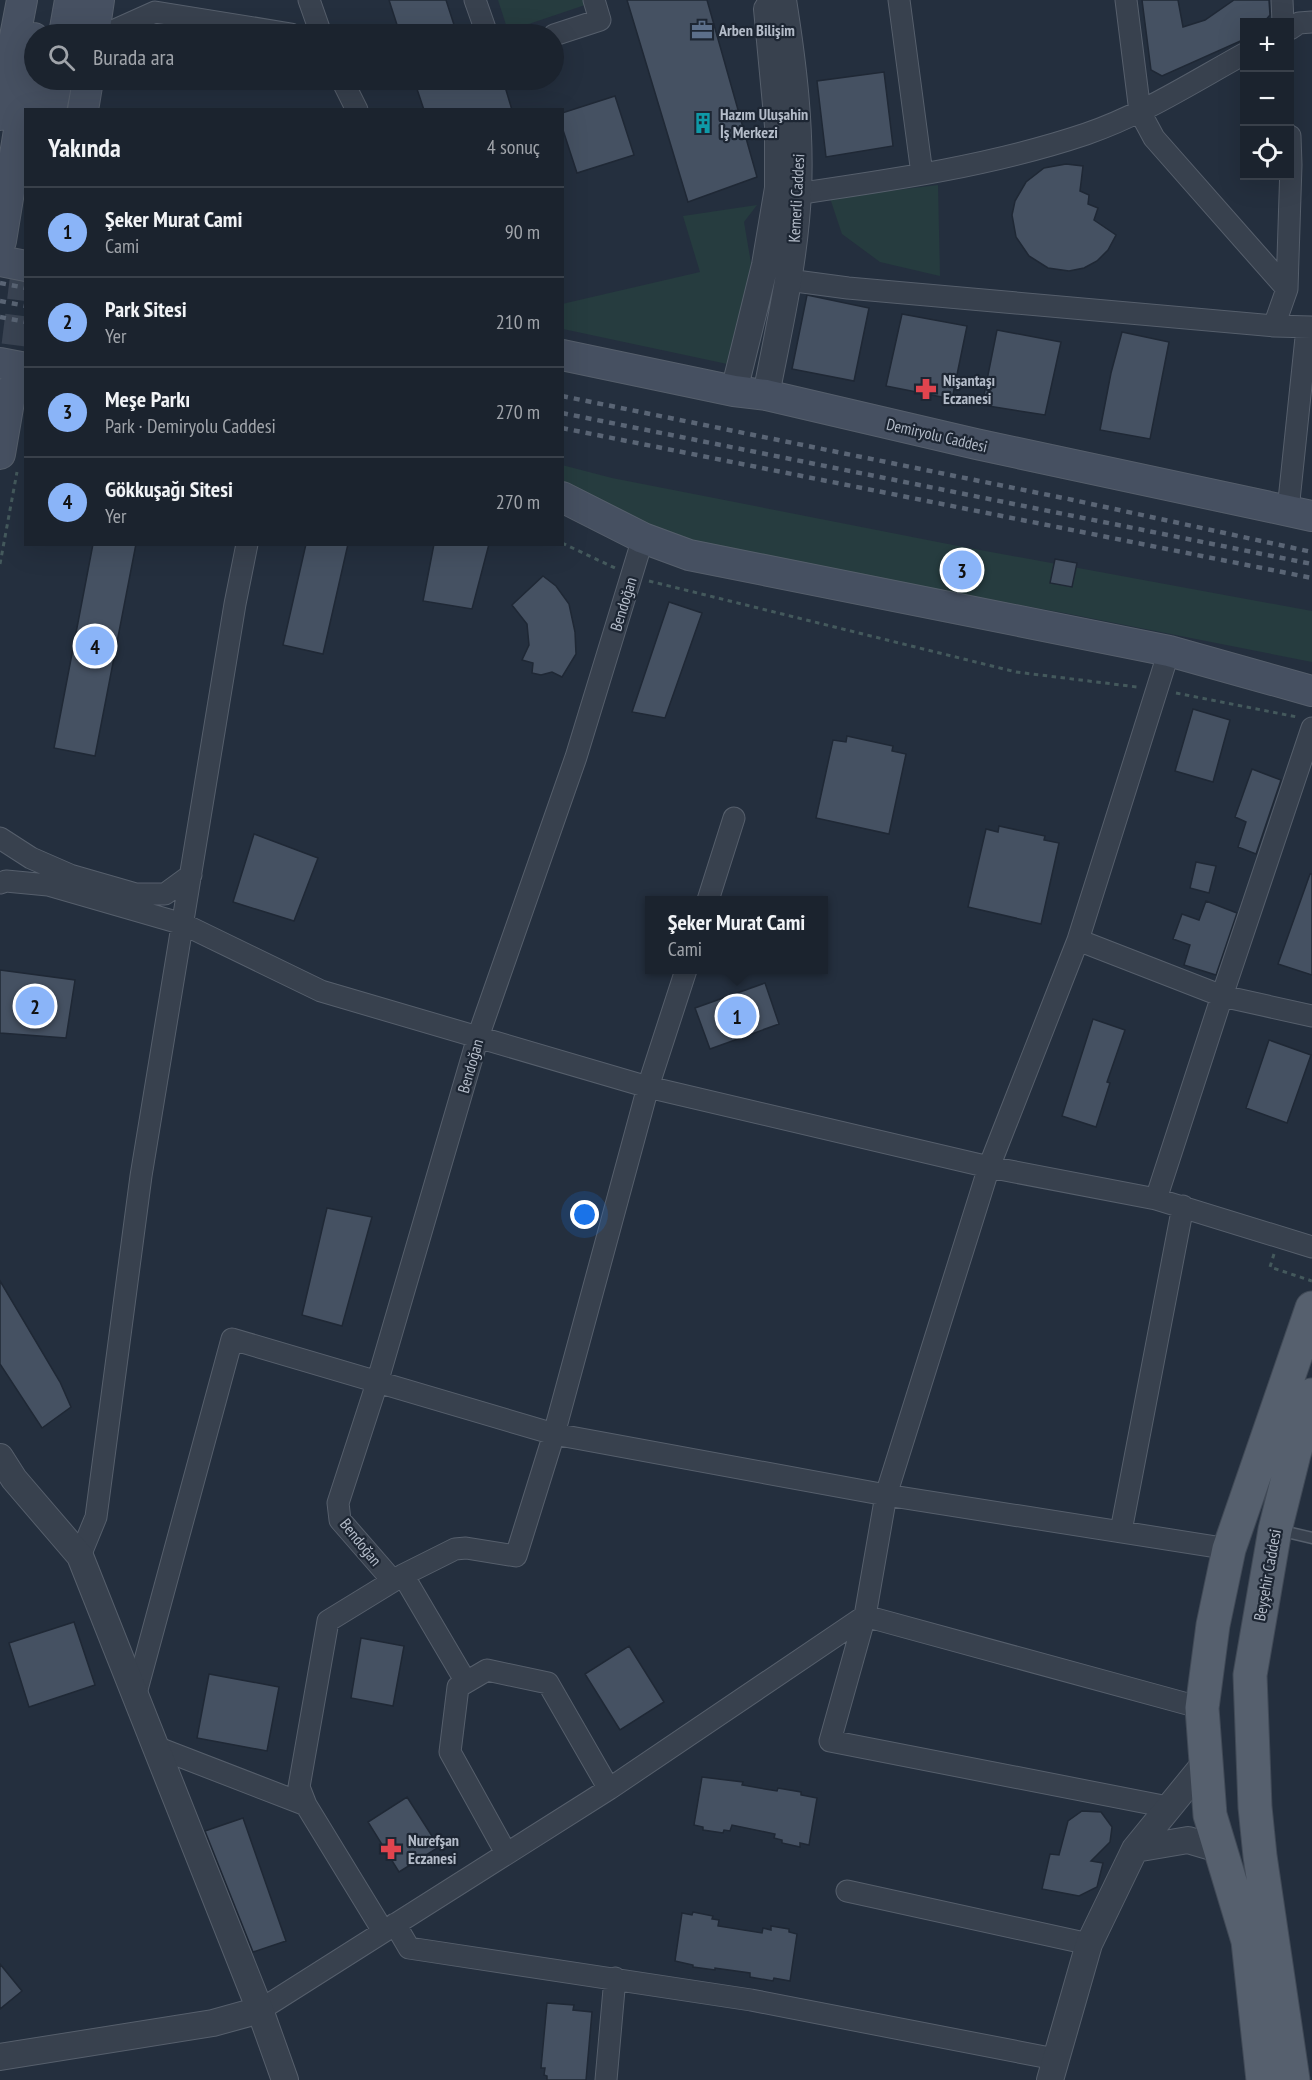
<!DOCTYPE html>
<html lang="tr">
<head>
<meta charset="utf-8">
<style>
	:root { --surface:#1b232e; --page:#242b36; --text:#f1f3f6; --muted:#a0a4aa; --line:#39404a; --accent:#8ab4f8 }
	body { margin:0; font-family:"PT Sans Narrow",sans-serif; background:var(--page); color:var(--text) }
	.controls { position:absolute; right:18px; top:18px; display:grid; overflow:hidden; border-radius:0px; box-shadow:0 6px 24px #0002 }
	.controls button { width:54px; height:54px; display:grid; place-items:center; padding:0; border:0; border-bottom:2px solid var(--line); background:var(--surface); color:var(--text); font:30px sans-serif }
	.you { position:absolute; left:585px; top:1215px; width:21px; height:21px; margin:-15px; border:4px solid #fff; border-radius:50%; background:#1a73e8; box-shadow:0 0 0 9px #1a73e833 }
	.badge { display:grid; place-items:center; width:39px; height:39px; border-radius:50%; background:var(--accent); color:#111; font-size:20px; font-weight:700 }
	.pin { position:absolute; translate:-50% -50%; border:3px solid #fff; box-shadow:0 2px 6px #0006 }
	.popup { position:absolute; left:645px; top:896px; width:183px; height:78px; box-sizing:border-box; display:grid; place-content:center; border-radius:0px; background:var(--surface); filter:drop-shadow(0 2px 4px #0005); font-size:20px; white-space:nowrap; color:var(--muted) }
	.popup b { font-size:22px; color:var(--text) }
	.popup::after { content:''; position:absolute; left:50%; top:100%; margin-left:-12px; border:12px solid transparent; border-top-color:var(--surface) }
	.list { margin:0; padding:0; list-style:none }
	h2 { display:flex; justify-content:space-between; align-items:center; height:78px; margin:0; padding:0 24px; font-size:26px }
	h2 small { font-size:20px; font-weight:400; color:var(--muted) }
	.list li { display:grid; grid-template-columns:39px 1fr auto; gap:18px; align-items:center; box-sizing:border-box; height:90px; padding:0 24px; border-top:2px solid var(--line) }
	.list b { display:block; font-size:22px; white-space:nowrap }
	.list p { margin:0; font-size:20px; white-space:nowrap; color:var(--muted) }
	.list em { font-size:20px; font-style:normal; color:var(--muted) }
	.icon { flex:none; width:33px; height:33px; fill:none; stroke:currentColor; stroke-width:2; stroke-linecap:round; stroke-linejoin:round }
	.map { position:relative; flex:none; width:1312px; height:2080px; overflow:hidden }
	.search { position:absolute; background:var(--surface); box-shadow:0 6px 24px #0002; left:24px; top:24px; width:540px; height:66px; display:flex; align-items:center; gap:15px; box-sizing:border-box; padding:0 21px; border-radius:33px; color:var(--muted); font-size:22px }
	.panel { position:absolute; background:var(--surface); box-shadow:0 6px 24px #0002; left:24px; top:108px; width:540px; height:438px; border-radius:0px }
	.map>svg:first-child { display:block }
	.green { fill:#263c3f }
	.building { fill:#455162; stroke:#1f2835; stroke-width:1.5 }
	.lines { fill:none; stroke-linecap:round; stroke-linejoin:round }
	.secondary-tunnel { stroke:#3a4453; stroke-width:30; stroke-dasharray:30 15; stroke-linecap:butt }
	.service-casing { stroke:#565f6c; stroke-width:13 }
	.minor-casing { stroke:#565f6c; stroke-width:23 }
	.tertiary-casing { stroke:#565f6c; stroke-width:28 }
	.secondary-casing { stroke:#565f6c; stroke-width:32 }
	.primary-casing { stroke:#414a57; stroke-width:35 }
	.path { stroke:#44595c; stroke-width:3; stroke-dasharray:4.5 4.5; stroke-linecap:butt }
	.service { stroke:#38414e; stroke-width:10 }
	.minor { stroke:#38414e; stroke-width:21 }
	.tertiary { stroke:#38414e; stroke-width:26 }
	.secondary { stroke:#465061; stroke-width:30 }
	.primary { stroke:#56606e; stroke-width:33 }
	.rail { stroke:#5a6575; stroke-width:4.5; stroke-dasharray:6 6; stroke-linecap:butt }
	.labels { text-anchor:middle; dominant-baseline:central; stroke-width:4.5; stroke-linejoin:round; paint-order:stroke }
	.poi-label { font-size:16px; font-weight:bold; fill:#b4bcc9; stroke:#1d2633; text-anchor:start }
	.street-label { font-size:16px; fill:#b4bcc9; stroke:#1d2633 }
</style>
</head>
<body>
<div class="map">
<svg width="1312" height="2080" viewBox="0 0 1312 2080">
	<rect width="100%" height="100%" fill="#242f3e"/>
	<path class="green" d="M498 0H583L585 5 508 31Z
		M938 185 940 276 880 262 842 234 830 198Z
		M757 205 744 222 751 263 732 365 563 329 562 304 700 272 683 216Z
		M562 465 612 478 953 545 1312 611V662L1064 613 699 546 563 490Z"/>
	<path class="building" d="M389 0H446L457 34H400Z
		M627 0H707L757 177 688 202Z
		M1142 0H1178L1183 27 1205 20 1234 0H1269L1270 15 1264 22H1245V39L1162 76 1151 70Z
		M884 72 893 146 826 157 817 81Z
		M414 80H503L512 110H424Z
		M615 96 634 155 577 173 562 127V113Z
		M1066 164 1083 166 1080 191 1089 195 1088 204 1098 208 1094 220 1116 235 1108 250 1097 261 1084 268 1069 271 1048 268 1029 256 1016 237 1012 215 1015 201 1026 182 1044 168Z
		M807 295 869 308 854 381 792 369Z
		M902 314 967 326 952 399 886 386Z
		M997 330 1061 342 1045 415 982 405Z
		M1122 332 1169 342 1150 439 1100 430 1111 373Z
		M93 544H136L95 756 54 748Z
		M306 544H348L323 654 283 645Z
		M434 544H489L472 609 423 601Z
		M1055 559 1077 563 1072 587 1050 583Z
		M543 576 556 586 569 604 575 632 576 654 562 677 552 672 541 675 532 673 533 663 522 660 529 645 527 624 512 605Z
		M669 602 702 613 665 718 632 712Z
		M1193 709 1230 720 1213 782 1175 771Z
		M847 736 893 746 892 751 906 754 889 834 816 818 833 740 846 742Z
		M1252 769 1281 780 1256 854 1238 847 1246 822 1235 817Z
		M999 826 1045 836 1044 840 1059 843 1041 924 968 907 986 829 998 832Z
		M254 834 318 858 294 921 233 902Z
		M1196 862 1216 866 1209 893 1190 888Z
		M1310 874H1312V975L1278 964Z
		M1206 901 1237 913 1216 975 1184 965 1190 945 1173 939 1182 914 1199 920Z
		M0 970 75 980 66 1038 0 1033Z
		M765 983 779 1024 710 1049 695 1008Z
		M1093 1019 1125 1030 1107 1082 1110 1083 1096 1127 1062 1116Z
		M1269 1040 1311 1055 1287 1123 1246 1108Z
		M327 1208 372 1217 342 1326 302 1315Z
		M0 1281 60 1382 71 1407 42 1428 0 1364Z
		M74 1622 95 1685 29 1707 9 1643Z
		M361 1638 404 1646 393 1706 351 1698Z
		M629 1646 664 1702 620 1730 585 1674Z
		M209 1674 279 1687 267 1751 197 1738Z
		M702 1777 743 1782 742 1785 777 1791 778 1788 801 1792V1795L817 1798 809 1845 800 1843V1847L782 1843V1840L774 1838 775 1834 732 1825 730 1831 724 1830 723 1833 703 1830V1827L694 1825Z
		M407 1797 439 1847 399 1872 368 1822Z
		M1082 1811 1101 1812 1112 1827 1110 1842 1091 1861 1103 1863 1097 1887 1079 1896 1042 1889 1050 1854 1059 1855 1068 1821Z
		M243 1818 286 1941 253 1952 205 1831Z
		M693 1912 713 1916 712 1919 719 1920 718 1926 762 1933 763 1928 771 1930V1926L789 1929V1932L797 1934 790 1981 774 1978 773 1981 750 1977V1973L715 1968V1970L693 1967V1965L675 1961 682 1913 692 1915Z
		M0 1964 22 1991 0 2009Z
		M547 2003 574 2005 573 2010 592 2012 586 2080H547V2076L544 2075 545 2068H541Z"/>
	<g class="lines">
		<path class="secondary-tunnel" d="M11 390 26 269"/>
		<defs>
			<path id="service" d="M1278 1530 1312 1538"/>
			<path id="minor" d="M309 0 321 34
				M475 0 487 34
				M899 0 922 174
				M1126 0 1140 112 1154 138 1287 289
				M1282 0 1283 22
				M1290 29 1299 23 1312 22
				M106 34 155 12 291 34
				M554 35 600 20 594 0
				M342 80 357 110
				M782 196C884 181 988 167 1086 134 1142 115 1193 82 1244 54
				M788 280 848 288 1274 326 1312 327
				M1274 326 1287 289 1291 165 1290 136
				M1288 510 1307 328
				M0 838 31 858 70 875 136 894H165L191 875
				M0 883 6 881 48 885 183 924 321 991 648 1087 989 1167 1156 1199 1312 1247
				M708 900 734 818
				M1078 940 1222 996 1312 1016
				M1156 1199 1222 996 1312 728
				M1121 1531 1183 1206
				M80 1556 96 1517 141 1176 235 604 247 544
				M403 1575 466 1682
				M393 1581 340 1520 338 1503 377 1383 478 1037 576 757 643 538
				M135 1697 232 1339 554 1434 886 1495 1229 1549
				M156 1747 306 1805
				M1168 1807 830 1741 865 1616 886 1495 989 1167 1078 940 1169 651
				M506 1853 450 1752 458 1687 487 1670 548 1683 609 1789
				M847 1891 1089 1944
				M395 1924 409 1948 751 2000 1055 2059
				M383 1931 306 1805 299 1787 328 1621 403 1575 455 1549 466 1548 516 1556 554 1434 648 1087 686 970
				M260 2010 609 1789 865 1616 1202 1708
				M606 2080 615 1978"/>
			<path id="tertiary" d="M734 391 765 265 778 188V126L767 9
				M766 395C779 328 795 260 798 192 801 128 793 63 783 0
				M0 1457 14 1479 80 1556 260 2010 285 2080
				M1135 1849 1188 1840 1222 1850
				M0 2057 213 2023 260 2010
				M1050 2080 1089 1944 1135 1849 1206 1762"/>
			<path id="secondary" d="M64 34 70 0
				M94 34 99 0
				M51 110 57 80
				M83 110 88 80
				M0 115 22 0
				M1 241 34 38
				M0 261 26 266
				M562 355 734 391 766 395 976 444 1312 516
				M0 363 26 368
				M0 454 11 390
				M562 497 643 538 689 555 1169 651 1312 691"/>
			<path id="primary" d="M1263 2080 1248 1941 1210 1815 1202 1708 1213 1625 1229 1549 1312 1308
				M1293 2080 1260 1856 1255 1807 1250 1675 1275 1530 1294 1454 1312 1395"/>
		</defs>
		<use href="#service" class="service-casing"/>
		<use href="#minor" class="minor-casing"/>
		<use href="#tertiary" class="tertiary-casing"/>
		<use href="#secondary" class="secondary-casing"/>
		<use href="#primary" class="primary-casing"/>
		<path class="path" d="M562 543 615 568
			M0 564 17 472
			M649 581 1016 672 1137 687
			M1176 693 1297 717
			M1274 1254 1270 1267 1312 1281"/>
		<use href="#service" class="service"/>
		<use href="#minor" class="minor"/>
		<use href="#tertiary" class="tertiary"/>
		<use href="#secondary" class="secondary"/>
		<use href="#primary" class="primary"/>
		<path class="rail" d="M0 283 26 288
			M0 301 26 306
			M0 317 26 322
			M562 396 1073 500 1312 552
			M562 413 1312 564
			M562 428 1312 578"/>
	</g>
	<defs>
		<symbol id="office-bare" viewBox="-9 -9 18 18"><path d="M-6-3h4V-5.5h4V-3h4V5H-6ZM-1-4.5V-3h2v-1.5ZM-6 0V1H6V0Z" fill="#5c6f8a" stroke="#1d2633" stroke-width="2.5" paint-order="stroke"/></symbol>
		<symbol id="building-bare" viewBox="-9 -9 18 18"><path d="M-4-6H4V6H1V3H-1V6H-4ZM-2.5-4.3h1.7v1.8h-1.7ZM.8-4.3h1.7v1.8H.8ZM-2.5-1h1.7V.8h-1.7ZM.8-1h1.7V.8H.8Z" fill="#0f9aa8" stroke="#1d2633" stroke-width="2.5" paint-order="stroke"/></symbol>
		<symbol id="pharmacy-bare" viewBox="-9 -9 18 18"><path d="M-2-6h4v4h4v4h-4v4h-4v-4h-4v-4h4Z" fill="#e0444e" stroke="#1d2633" stroke-width="2.5" paint-order="stroke"/></symbol>
	</defs>
	<g fill-rule="evenodd">
		<use href="#office-bare" x="687" y="15" width="30" height="30"/>
		<use href="#building-bare" x="688" y="108" width="30" height="30"/>
		<use href="#pharmacy-bare" x="911" y="374" width="30" height="30"/>
		<use href="#pharmacy-bare" x="376" y="1834" width="30" height="30"/>
	</g>
	<g class="labels">
		<g class="poi-label">
			<text x="719" y="30">Arben Bilişim</text>
			<text x="720" y="114">Hazım Uluşahin<tspan x="720" dy="18">İş Merkezi</tspan></text>
			<text x="943" y="380">Nişantaşı<tspan x="943" dy="18">Eczanesi</tspan></text>
			<text x="408" y="1840">Nurefşan<tspan x="408" dy="18">Eczanesi</tspan></text>
		</g>
		<g class="street-label">
			<text transform="translate(796 198) rotate(-87)">Kemerli Caddesi</text>
			<text transform="translate(937 435) rotate(13)">Demiryolu Caddesi</text>
			<text transform="translate(623 604) rotate(-73)">Bendoğan</text>
			<text transform="translate(470 1066) rotate(-74)">Bendoğan</text>
			<text transform="translate(361 1542) rotate(51)">Bendoğan</text>
			<text transform="translate(1267 1575) rotate(-80)">Beyşehir Caddesi</text>
		</g>
	</g>
</svg>
<div class="controls">
<button>+</button>
<button>−</button>
<button><svg class="icon" aria-label="locate" viewBox="0 0 24 24"><circle cx="12" cy="12" r="6"/><path d="M12 2v4M12 18v4M2 12h4M18 12h4"/></svg></button>
</div>
<div class="you"></div>
<div class="pin badge" style="left:737px;top:1016px">1</div>
<div class="popup"><b>Şeker Murat Cami</b>Cami</div>
<div class="pin badge" style="left:35px;top:1006px">2</div>
<div class="pin badge" style="left:962px;top:570px">3</div>
<div class="pin badge" style="left:95px;top:646px">4</div>
<div class="search"><svg class="icon" aria-label="search" viewBox="0 0 24 24"><circle cx="10" cy="10" r="6"/><path d="M15 15l6 6"/></svg>Burada ara</div>
<section class="panel">
<h2>Yakında<small>4 sonuç</small></h2>
<ul class="list">
<li><span class="badge">1</span><div><b>Şeker Murat Cami</b><p>Cami</p></div><em>90 m</em></li>
<li><span class="badge">2</span><div><b>Park Sitesi</b><p>Yer</p></div><em>210 m</em></li>
<li><span class="badge">3</span><div><b>Meşe Parkı</b><p>Park · Demiryolu Caddesi</p></div><em>270 m</em></li>
<li><span class="badge">4</span><div><b>Gökkuşağı Sitesi</b><p>Yer</p></div><em>270 m</em></li>
</ul>
</section>
</div>
</body>
</html>
